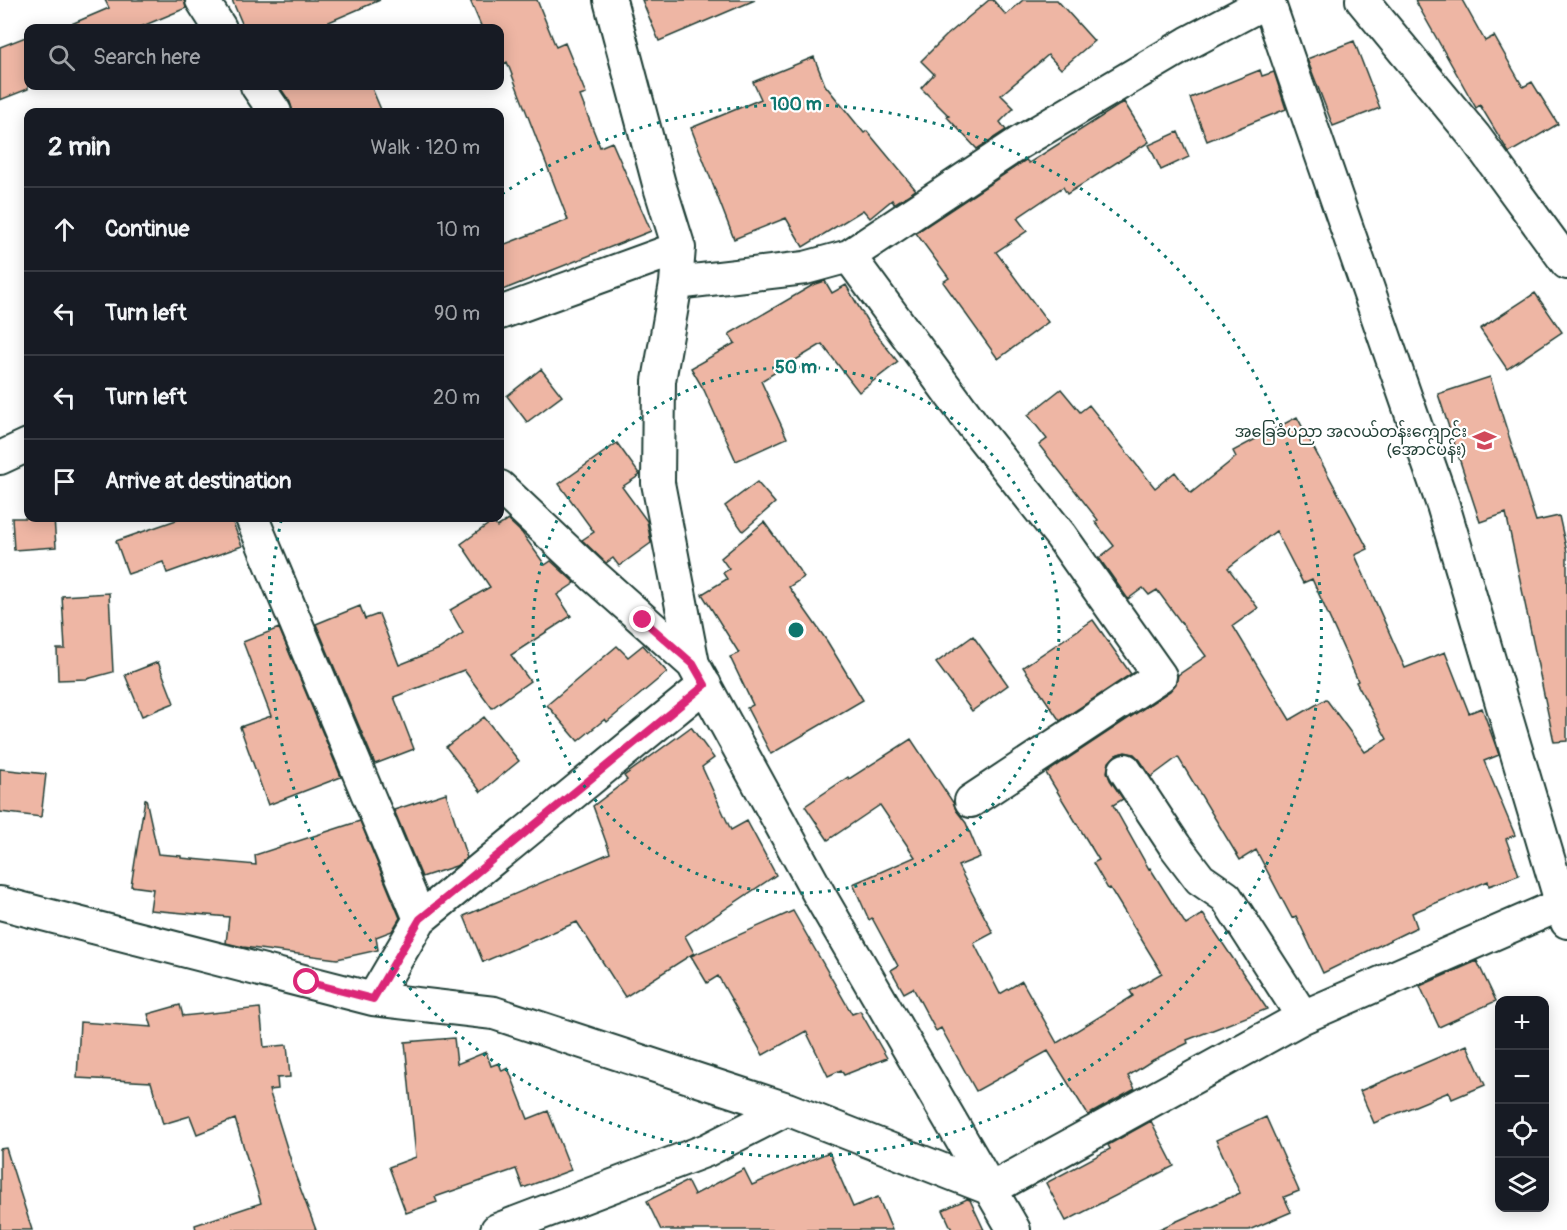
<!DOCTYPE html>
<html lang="en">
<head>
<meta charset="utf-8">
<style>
	:root { --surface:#171b24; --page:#242831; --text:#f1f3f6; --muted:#9ea1a6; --line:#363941 }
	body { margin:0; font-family:Pangolin,"Noto Sans Myanmar",sans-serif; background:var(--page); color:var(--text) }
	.controls { position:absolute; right:18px; bottom:18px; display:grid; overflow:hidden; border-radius:12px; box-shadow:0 3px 15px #0003 }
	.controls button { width:54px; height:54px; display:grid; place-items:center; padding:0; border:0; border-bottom:2px solid var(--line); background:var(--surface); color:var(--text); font:30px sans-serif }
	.stop { position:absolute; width:18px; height:18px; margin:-14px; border:4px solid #db2777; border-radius:50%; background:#fff }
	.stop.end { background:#db2777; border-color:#fff; box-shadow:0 2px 6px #0008 }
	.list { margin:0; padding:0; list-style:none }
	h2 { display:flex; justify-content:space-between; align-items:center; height:78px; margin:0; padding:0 24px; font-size:26px }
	h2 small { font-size:20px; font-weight:400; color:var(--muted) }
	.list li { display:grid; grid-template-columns:39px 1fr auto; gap:18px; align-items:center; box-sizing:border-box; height:84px; padding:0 24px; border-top:2px solid var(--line) }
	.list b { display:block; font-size:22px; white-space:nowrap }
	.list em { font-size:20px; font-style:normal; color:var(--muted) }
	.icon { flex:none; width:33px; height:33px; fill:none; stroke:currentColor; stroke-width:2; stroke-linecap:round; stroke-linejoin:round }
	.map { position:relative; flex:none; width:1567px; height:1230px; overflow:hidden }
	.search { position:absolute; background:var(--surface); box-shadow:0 3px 15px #0003; left:24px; top:24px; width:480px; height:66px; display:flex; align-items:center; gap:15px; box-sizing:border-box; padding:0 21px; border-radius:12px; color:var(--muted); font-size:22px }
	.panel { position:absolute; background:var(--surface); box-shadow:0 3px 15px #0003; left:24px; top:108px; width:480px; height:414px; border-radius:12px }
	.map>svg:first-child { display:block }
	.building { fill:#eeb6a4; stroke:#1f3d34; stroke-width:1.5; fill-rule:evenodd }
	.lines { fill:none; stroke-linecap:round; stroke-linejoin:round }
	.street-casing { stroke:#1f3d34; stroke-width:36 }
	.street { stroke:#fff; stroke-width:32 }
	.route { stroke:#db2777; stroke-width:8 }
	.ring { fill:none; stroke:#0f766e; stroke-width:3; stroke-dasharray:3 6 }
	.labels { text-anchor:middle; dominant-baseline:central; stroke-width:4.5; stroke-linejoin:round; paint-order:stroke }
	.poi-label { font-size:16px; fill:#1f3d34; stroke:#fff; text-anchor:end }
	.centre { fill:#0f766e; stroke:#fff; stroke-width:3 }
	.ring-label { font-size:18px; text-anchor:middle; font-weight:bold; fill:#0f766e; stroke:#fff; stroke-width:4.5; stroke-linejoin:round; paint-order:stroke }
</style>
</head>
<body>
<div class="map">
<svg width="1567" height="1230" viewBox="0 0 1567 1230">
	<rect width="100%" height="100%" fill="#fff"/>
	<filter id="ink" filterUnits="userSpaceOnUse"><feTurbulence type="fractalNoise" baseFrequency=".0167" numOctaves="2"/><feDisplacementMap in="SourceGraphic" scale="12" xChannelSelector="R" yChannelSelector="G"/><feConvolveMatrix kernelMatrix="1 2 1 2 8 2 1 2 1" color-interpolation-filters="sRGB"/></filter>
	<g filter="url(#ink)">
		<path class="building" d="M105 0H184L186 8 138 28H62L109 8Z
			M232 0H380L315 28H244Z
			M470 0H537L556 47 565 43 586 94 580 96 600 147 612 142 651 231 500 291V246L568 220 507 62 500 66V28H482Z
			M642 0H755L659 41Z
			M989 0H993L1006 15 1023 0H1057L1094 41 1061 69 1048 55 1001 95 1014 108 1000 122 1006 130 977 149 947 117 949 116 921 88 934 74 921 61 946 36Z
			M1415 0H1462L1485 41 1494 36 1523 87 1532 82 1558 124 1509 153 1480 105 1476 108Z
			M28 36V89L0 100V47Z
			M1354 41 1380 108 1333 126 1307 59Z
			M814 57 825 85 864 133 867 131 916 190 894 204 892 200 870 218 863 210 803 247 786 218 734 239 691 128 761 99 753 82Z
			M1260 70 1262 76 1274 72 1286 109 1207 141 1190 98Z
			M279 86H371L382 112H293L290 102Z
			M1124 102 1149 142 1067 194 1063 187 1017 218 1027 231 996 252 1048 322 998 359 943 282 949 278 916 233 1026 160 1029 163Z
			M1178 132 1189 157 1161 170 1149 145Z
			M825 281 832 293 846 285 870 326 898 362 859 392 822 344 761 381 787 438 736 461 704 390 691 368 735 343 729 334 813 285Z
			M1535 293 1562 332 1507 369 1480 329Z
			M541 369 562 396 527 422 507 396Z
			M1490 377 1536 521 1559 516 1567 552V741L1554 742 1506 513 1480 522 1438 394Z
			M1061 389 1080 412 1089 405 1155 488 1175 472 1191 493 1236 457 1233 451 1297 417 1368 549 1355 555 1405 668 1445 652 1469 713 1482 708 1499 755 1484 761 1515 835 1506 839 1519 875 1489 886 1488 881 1412 913 1417 927 1323 973 1296 916 1292 918 1256 850 1240 860 1178 757 1151 777 1140 760 1134 754 1125 752 1116 755 1109 762 1107 772 1110 780 1123 799 1113 805 1149 869 1150 868 1186 925 1203 914 1267 1009 1187 1040 1188 1043 1153 1060 1128 1076 1135 1089 1088 1115 1048 1051 976 1091 941 1028 936 1031 913 988 904 993 891 970 898 966 872 918 869 920 853 884 915 857 880 805 828 840 805 806 848 777 849 779 911 739 954 804 956 810 966 823 980 857 958 866 993 933 974 943 1000 994 1022 981 1057 1043 1133 996 1130 991 1162 973 1110 888 1108 889 1093 863 1099 860 1046 773 1170 691 1176 684 1178 675 1206 656 1157 590 1149 595 1143 588 1128 599 1099 558 1114 546 1095 522 1098 520 1039 445 1047 439 1028 415ZM1276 531 1303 583 1312 579 1358 681 1356 682 1387 739 1365 752 1326 699 1290 720 1233 626 1258 608 1228 568Z
			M617 443 640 475 622 487 647 521 651 543 619 566 613 558 606 563 582 540 594 532 559 484Z
			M757 482 775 503 743 531 725 506Z
			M12 518H54L56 547 14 550Z
			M182 518H231L242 546 167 573 163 562 128 574 116 541Z
			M508 520 522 533 545 565 551 561 575 583 557 595 571 616 511 655 530 681 492 708 464 670 394 697 414 749 375 764 316 624 360 606 365 619 379 614 399 665 439 649 463 633 450 610 490 587 461 544 493 521 497 527Z
			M764 522 804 577 789 587 827 641 863 700 771 754 747 708 753 705 730 657 739 653 702 594 727 579 723 573 729 569 721 558Z
			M109 593 113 672 87 679 58 680 57 649H65L62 596Z
			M1093 620 1131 674 1060 721 1023 667Z
			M279 628 341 777 268 805 240 727 271 716 243 642Z
			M973 636 1008 685 972 711 936 663Z
			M643 645 667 672 607 722 605 719 578 741 547 705 617 646 628 657Z
			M158 662 174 703 142 716 125 675Z
			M484 717 519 761 481 792 446 747Z
			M691 727 714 758 702 767 731 830 747 821 776 875 685 936 694 953 625 997 577 922 483 962 464 916 610 853 593 806 627 780 624 776Z
			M0 769 46 774 41 817 0 812Z
			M446 793 467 858 456 866 422 877 394 810Z
			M145 799H146L158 854 181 856V858L256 865 255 855 360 821 400 918 392 931 376 937 378 950 337 959 243 947 226 943 229 917 150 910 153 889 131 886Z
			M793 911 852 1014 860 1011 887 1058 844 1075 841 1070 828 1076 806 1031 763 1055 718 976 707 983 691 956Z
			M1477 961 1496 1001 1439 1027 1420 986Z
			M180 1005 183 1016 260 1008 264 1047 287 1045 290 1077 277 1078 278 1089 269 1090 296 1177 316 1230H196L195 1225 261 1203 235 1119 197 1134 190 1116 163 1124 151 1082 77 1078 80 1022 152 1027 148 1014Z
			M454 1038 457 1064 486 1052 491 1066 499 1063 502 1071 508 1068 528 1119 548 1111 571 1170 523 1188 516 1169 435 1197 437 1202 406 1213 389 1167 416 1157 405 1042Z
			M1467 1045 1485 1085 1452 1099 1449 1092 1374 1123 1360 1091Z
			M1266 1117 1299 1191 1284 1197 1291 1212 1249 1230H1157L1240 1193 1216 1140Z
			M1151 1121 1174 1166 1066 1221 1046 1183 1110 1149 1108 1145Z
			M6 1148 32 1230H0V1149Z
			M829 1152 853 1207 878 1197 892 1230H661L647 1201 687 1181 694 1195 744 1169 752 1185Z
			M967 1199 970 1200 984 1230H952L943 1210Z"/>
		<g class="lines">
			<defs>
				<path id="street" d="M202 0 220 28
					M610 0 659 184 679 248 676 283 659 381 658 483 693 664
					M1362 0 1475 137 1567 263
					M1268 1 1443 505 1567 922
					M257 86 275 112
					M849 256 973 425 1061 536 1160 676 971 801
					M676 283 805 268 849 256 1019 143 1188 43 1269 0
					M500 313 679 248
					M0 458 28 445
					M500 487 593 575 693 664 820 896 1014 1230
					M252 518 420 919
					M1125 770 1175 846 1200 879 1226 897 1303 1017
					M0 903 373 999 494 1013 787 1109 991 1189 1303 1017 1562 904
					M373 999 420 919 705 685
					M497 1230 707 1150 787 1109"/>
			</defs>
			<use href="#street" class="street-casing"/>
			<use href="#street" class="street"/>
		</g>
	</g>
	<g class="lines" filter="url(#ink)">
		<path class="route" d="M307 982 373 999 420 919 705 685 693 664 643 620"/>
	</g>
	<g class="ring">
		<circle cx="796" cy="630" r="263"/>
		<path d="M502 194A526 526 0 1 1 281 521"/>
	</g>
	<defs>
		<symbol id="school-bare" viewBox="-9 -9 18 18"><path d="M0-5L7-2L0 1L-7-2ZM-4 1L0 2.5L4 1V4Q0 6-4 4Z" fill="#d1495b" stroke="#fff" stroke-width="2.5" paint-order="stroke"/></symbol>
	</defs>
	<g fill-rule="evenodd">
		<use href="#school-bare" x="1468" y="424" width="33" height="33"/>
	</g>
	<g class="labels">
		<g class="poi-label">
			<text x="1467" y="432">အခြေခံပညာ အလယ်တန်းကျောင်း<tspan x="1467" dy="18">(အောင်ပန်း)</tspan></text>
		</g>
	</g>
	<circle cx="796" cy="630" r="9" class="centre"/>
	<g class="ring-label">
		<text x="796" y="110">100 m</text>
		<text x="796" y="373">50 m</text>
	</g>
</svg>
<div class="controls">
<button>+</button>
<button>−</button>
<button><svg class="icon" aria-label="locate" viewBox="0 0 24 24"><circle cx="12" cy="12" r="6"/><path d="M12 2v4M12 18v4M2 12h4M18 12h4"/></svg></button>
<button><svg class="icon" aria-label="layers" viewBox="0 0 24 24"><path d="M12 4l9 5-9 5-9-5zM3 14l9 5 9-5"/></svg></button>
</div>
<div class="stop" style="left:307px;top:982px"></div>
<div class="stop end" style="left:643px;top:620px"></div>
<div class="search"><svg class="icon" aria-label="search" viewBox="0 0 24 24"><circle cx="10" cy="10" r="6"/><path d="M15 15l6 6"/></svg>Search here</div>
<section class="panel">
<h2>2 min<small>Walk · 120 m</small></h2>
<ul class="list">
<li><svg class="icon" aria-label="ahead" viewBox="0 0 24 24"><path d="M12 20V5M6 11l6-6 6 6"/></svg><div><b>Continue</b></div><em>10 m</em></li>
<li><svg class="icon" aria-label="left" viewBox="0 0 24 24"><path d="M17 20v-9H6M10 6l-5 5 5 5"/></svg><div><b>Turn left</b></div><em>90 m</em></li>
<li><svg class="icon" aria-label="left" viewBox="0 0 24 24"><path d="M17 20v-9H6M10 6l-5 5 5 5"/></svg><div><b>Turn left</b></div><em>20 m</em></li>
<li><svg class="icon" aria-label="arrive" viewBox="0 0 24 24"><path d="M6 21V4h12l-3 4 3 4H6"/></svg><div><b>Arrive at destination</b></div></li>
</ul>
</section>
</div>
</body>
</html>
